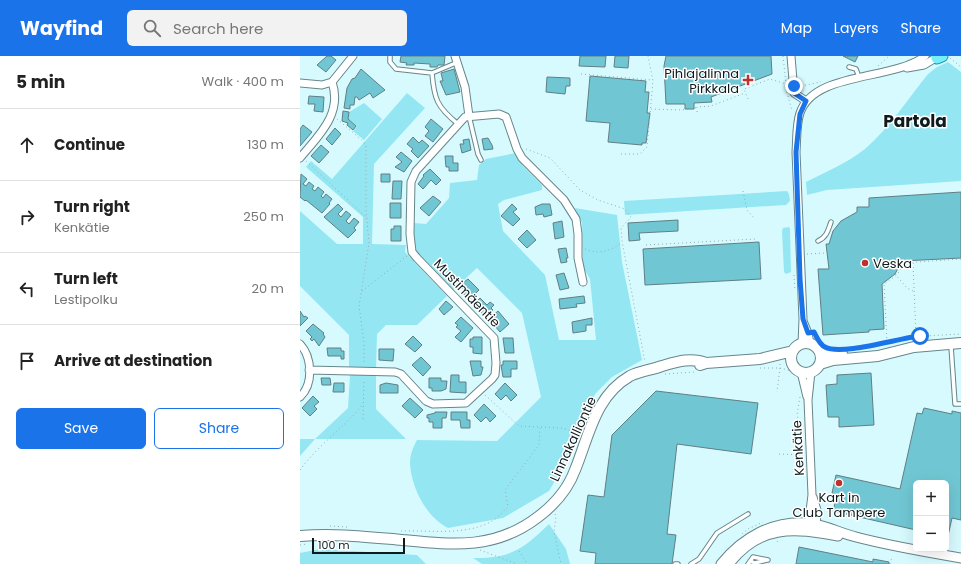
<!DOCTYPE html>
<html lang="en">
<head>
<meta charset="utf-8">
<style>
	:root { --surface:#fff; --page:#f2f2f2; --text:#222; --muted:#767676; --line:#e0e0e0; --accent:#1a73e8 }
	body { margin:0; font-family:Poppins,sans-serif; background:var(--page); color:var(--text) }
	.controls { position:absolute; right:12px; bottom:12px; display:grid; overflow:hidden; border-radius:6px; box-shadow:0 4px 16px #0002 }
	.controls button { width:36px; height:36px; display:grid; place-items:center; padding:0; border:0; border-bottom:1px solid var(--line); background:var(--surface); color:var(--text); font:20px sans-serif }
	.scale { position:absolute; left:12px; bottom:10px; width:93px; box-sizing:border-box; padding-left:4px; border:2px solid #0e1a1c; border-top:0; font-size:11px; line-height:14px; white-space:nowrap; color:#0e1a1c; -webkit-text-stroke:3px #fff; paint-order:stroke }
	.stop { position:absolute; width:12px; height:12px; margin:-9px; border:3px solid #1a73e8; border-radius:50%; background:#fff }
	.stop.end { background:#1a73e8; border-color:#fff; box-shadow:0 1px 4px #0008 }
	.list { margin:0; padding:0; list-style:none }
	h2 { display:flex; justify-content:space-between; align-items:center; height:52px; margin:0; padding:0 16px; font-size:17px }
	h2 small { font-size:13px; font-weight:400; color:var(--muted) }
	.list li { display:grid; grid-template-columns:26px 1fr auto; gap:12px; align-items:center; box-sizing:border-box; height:72px; padding:0 16px; border-top:1px solid var(--line) }
	.list b { display:block; font-size:15px; white-space:nowrap }
	.list p { margin:0; font-size:13px; white-space:nowrap; color:var(--muted) }
	.list em { font-size:13px; font-style:normal; color:var(--muted) }
	.actions { display:flex; gap:8px; padding:12px 16px }
	.actions a { flex:1; padding:9px 0; border:1px solid var(--accent); border-radius:6px; text-align:center; font-size:14px; color:var(--accent) }
	.actions .main { background:var(--accent); color:#fff }
	.icon { flex:none; width:22px; height:22px; fill:none; stroke:currentColor; stroke-width:2; stroke-linecap:round; stroke-linejoin:round }
	.map { position:relative; flex:none; width:661px; height:508px; overflow:hidden }
	header { display:flex; align-items:center; gap:24px; box-sizing:border-box; height:56px; padding:0 20px; background:var(--accent); color:#fff }
	header strong { font-size:19px }
	nav { display:flex; gap:22px; margin-inline-start:auto; font-size:14px }
	.search { width:280px; height:36px; background:var(--page); display:flex; align-items:center; gap:10px; box-sizing:border-box; padding:0 14px; border-radius:6px; color:var(--muted); font-size:15px }
	main { display:flex }
	aside { flex:1; background:var(--surface) }
	.map>svg:first-child { display:block }
	.green { fill:#94e7f2 }
	.building { fill:#70c7d3; stroke:#607f84 }
	.lines { fill:none; stroke-linecap:round; stroke-linejoin:round }
	.service-casing { stroke:#66868a; stroke-width:5.5 }
	.minor-casing { stroke:#66868a; stroke-width:9 }
	.tertiary-casing { stroke:#66868a; stroke-width:11 }
	.secondary-casing { stroke:#66868a; stroke-width:12 }
	.primary-casing { stroke:#1a9caa; stroke-width:13 }
	.path { stroke:#92adb1; stroke-width:1; stroke-dasharray:1 3; stroke-linecap:butt }
	.service { stroke:#fff; stroke-width:3.5 }
	.minor { stroke:#fff; stroke-width:7 }
	.tertiary { stroke:#fff; stroke-width:9 }
	.secondary { stroke:#fff; stroke-width:10 }
	.primary { stroke:#79eefa; stroke-width:11 }
	.route { stroke:#1a73e8; stroke-width:5 }
	.poi-dot { fill:#bf312c; stroke:#fff; stroke-width:1.5 }
	.labels { text-anchor:middle; dominant-baseline:central; stroke-width:3; stroke-linejoin:round; paint-order:stroke }
	.poi-label { font-size:13px; fill:#0e1a1c; stroke:#fff; text-anchor:end }
	.street-label { font-size:13px; fill:#0e1a1c; stroke:#fff }
	.district-label { font-size:17px; font-weight:bold; fill:#0e1a1c; stroke:#fff }
</style>
</head>
<body>
<header>
<strong>Wayfind</strong>
<div class="search"><svg class="icon" aria-label="search" viewBox="0 0 24 24"><circle cx="10" cy="10" r="6"/><path d="M15 15l6 6"/></svg>Search here</div>
<nav><a>Map</a><a>Layers</a><a>Share</a></nav>
</header>
<main>
<aside>
<h2>5 min<small>Walk · 400 m</small></h2>
<ul class="list">
<li><svg class="icon" aria-label="ahead" viewBox="0 0 24 24"><path d="M12 20V5M6 11l6-6 6 6"/></svg><div><b>Continue</b></div><em>130 m</em></li>
<li><svg class="icon" aria-label="right" viewBox="0 0 24 24"><path d="M7 20v-9h11M14 6l5 5-5 5"/></svg><div><b>Turn right</b><p>Kenkätie</p></div><em>250 m</em></li>
<li><svg class="icon" aria-label="left" viewBox="0 0 24 24"><path d="M17 20v-9H6M10 6l-5 5 5 5"/></svg><div><b>Turn left</b><p>Lestipolku</p></div><em>20 m</em></li>
<li><svg class="icon" aria-label="arrive" viewBox="0 0 24 24"><path d="M6 21V4h12l-3 4 3 4H6"/></svg><div><b>Arrive at destination</b></div></li>
</ul>
<div class="actions"><a class="main">Save</a><a>Share</a></div>
</aside>
<div class="map">
<svg width="661" height="508" viewBox="0 0 661 508">
	<rect width="100%" height="100%" fill="#d7faff"/>
	<path class="green" d="M648 6 661 16V125L527 134 507 139 506 126C526 116 547 107 565 93 589 72 608 43 628 18L637 11Z
		M107 37 125 52 74 108 72 188 106 189 105 196 147 240 117 269H86L77 278 76 313H49V279L0 230V155L37 188H63V161L6 111 11 105 32 123Z
		M64 47 82 63 64 84 53 75 57 70 48 63 49 56Z
		M216 97 223 110 242 129V134L204 144 198 148 203 175 245 219 259 284H296L290 223 283 211 282 167 275 152 317 159 322 206 342 304 312 321 296 337 289 348 259 418 249 435 203 462 148 472C126 461 111 431 110 407 110 399 113 391 117 384L197 385 241 341 222 257 177 212 153 234 118 198 114 191V167L126 168 149 142 150 127 177 124 179 109 186 103Z
		M487 135 489 138 490 145 486 149 325 159 324 145Z
		M489 171 490 173 491 216 486 218 484 216 482 175 483 172Z
		M50 319H76V353L106 383H15L0 400V383H15L48 352Z
		M249 468 266 493 270 508H182L173 502C211 503 224 492 249 468Z
		M20 493 117 499 126 508H0V497Z"/>
	<path class="building" d="M27 0H31L36 4 26 16 17 9Z
		M101 0H145L144 9H138L137 11H130V8L114 7V9H106L107 7 100 6Z
		M280 0H306L305 11 279 10Z
		M315 0H329L328 12 314 11Z
		M366 0H471L472 18 411 41 412 46 394 47V53H385V48H366L364 10Z
		M543 0H558L555 6Z
		M61 13 85 34 73 42 70 37 59 44 57 41H55L54 49H50V53L44 52 47 32 52 23 55 22Z
		M154 13 160 36 146 39 140 25H143L141 17Z
		M290 20 346 25 345 36H349L347 57H350L346 87H342V89L308 86 310 67 286 65Z
		M247 21 270 22V30H266L265 38 246 36Z
		M9 40 24 41 23 56 14 55 15 48H8Z
		M43 55 49 56 48 63 56 70 53 74 47 69 48 67 42 65Z
		M131 63 143 73 133 86 125 80 129 75 125 71Z
		M3 69 12 76 0 90V73Z
		M35 72 41 78 32 89 26 83Z
		M113 81 119 87 122 84 129 90 118 102 111 95 113 93 107 88Z
		M188 82 192 89 193 93 184 94 182 83Z
		M169 83 171 94 162 97 160 88H164L163 84Z
		M21 89 29 96 19 107 11 100Z
		M101 96 112 105 104 116 95 111 102 106 96 101Z
		M145 100H153V107H158V115H149V111H146Z
		M130 113 141 124 136 129 131 124 123 133 118 128 124 120 123 119Z
		M1 118 7 123 3 128 6 130 9 126 14 130 12 133 15 135 18 131 24 136 21 140 23 142 26 138 32 143 29 147 30 148 22 157 6 144 5 145 0 141Z
		M81 118H90V126H81Z
		M93 125H102L101 143H92Z
		M661 136V202L602 205 595 218 582 228 584 273 569 274V276L523 279 518 213H529L526 188H529L533 175 541 165 557 156V151H569V142Z
		M133 140 141 146 129 160 120 152Z
		M90 147H101V162H90Z
		M38 148 43 153 38 158 41 161 46 155 51 159 46 165 49 168 54 162 59 166 54 172 56 174 48 182 24 161Z
		M212 148 217 153 213 156 220 163 213 170 201 160Z
		M242 148H250L252 159 244 161 243 158 236 159 235 151Z
		M378 164V175L339 177 340 184 329 185 328 167Z
		M262 165 264 181 255 183 253 167Z
		M94 170H101V185H91V173H94Z
		M227 174 236 184 227 192 218 183Z
		M459 186 461 223 345 229 343 193Z
		M266 192 268 202H266L267 206 261 207 258 193Z
		M264 217 269 232 260 234 256 219Z
		M168 223 179 234 169 244 162 236 164 234 160 229Z
		M284 240 285 247 276 248 277 251 260 253 259 243Z
		M180 242 187 249 190 246 194 249 191 252 193 254 186 261 173 249Z
		M146 245 153 251 144 259 139 253Z
		M0 255 4 261 5 260 8 262 0 270Z
		M198 255 209 268 200 276 189 263Z
		M161 261 173 272 161 286 155 281 161 275 156 271 158 269 155 267Z
		M292 262V269H286V275L273 277 272 266Z
		M13 268 24 277 23 278 25 281 19 290 14 283 12 285 10 283 12 281 6 275Z
		M113 280 122 289 115 296 105 288Z
		M173 281H182V298L173 297V291H170V283H173Z
		M203 282H213L214 297H205Z
		M27 292H41V295H44V303H41V300H28Z
		M79 293H94L93 305 79 304Z
		M121 301 131 311 123 320 112 309Z
		M170 305H181V311H183L181 319 173 320Z
		M203 305H217V313H211V321H203L201 309H203Z
		M571 317 574 369 539 371V361H528L526 329 537 328V319Z
		M151 319H159V326H166V337L150 336Z
		M21 322H30L31 329H22Z
		M129 322H141V325H147L146 333 141 335H132V332H129Z
		M34 327H44V336H33Z
		M86 327 98 329V337H80V329Z
		M205 327 217 339 211 345 206 339 201 344 195 338Z
		M356 335 458 347 451 398 377 388 367 478 376 479 372 508H295L296 497 280 495 288 439 304 441 312 379Z
		M13 340 19 346 14 350 17 353 10 360 2 352Z
		M110 342 123 354 115 362 102 350Z
		M184 348 196 360 190 366 186 361 181 366 174 359Z
		M624 352 652 358V355L661 357V464L652 462 648 480H646V427H616V474L533 455 537 439 532 437 536 419 600 433 617 357 622 358Z
		M135 356H147L146 362H142V372H133V366H129V362H127V359L135 357Z
		M151 356H167V364H170V372H161L160 364H151Z
		M499 491 573 506V503L589 506V508H496Z"/>
	<g class="lines">
		<defs>
			<path id="service" d="M90 0V6L96 13 132 17 158 6
				M549 11 556 13 559 21
				M132 17C134 43 137 51 158 68
				M169 60 178 98 181 104
				M518 185C527 181 528 174 531 166
				M651 290 655 348H661
				M450 505 455 507 467 504
				M375 508H378
				M391 508 399 503 417 477 448 458
				M448 508 453 501 468 504"/>
			<path id="minor" d="M155 0 165 31 169 60
				M491 0 494 37 506 45
				M607 12 624 9 639 0
				M0 27 22 29 32 26 53 0
				M0 102C18 80 43 58 32 26
				M503 265 508 277 510 288
				M0 288C12 301 14 328 0 341
				M502 288 503 263 496 96C497 83 496 69 500 57 514 15 593 25 625 0
				M9 314 95 316 101 318 126 345 133 348 166 347 192 323 195 319 196 307 194 282 117 202 112 196 110 178 111 126 116 115 165 61 199 58 206 61 217 93 222 102 264 144 276 163 278 178V202L283 226
				M501 316 507 341
				M513 441 517 454 516 472
				M508 471 512 439 508 344 511 316"/>
			<path id="tertiary" d="M421 508C443 481 473 464 509 467 525 469 540 477 556 481 590 490 626 496 661 502
				M429 508C460 468 494 472 538 480"/>
			<path id="secondary" d="M491 302a15 15 0 1 1 30 0a15 15 0 1 1-30 0Z
				M520 297 542 298
				M520 308 533 304 578 300 614 291 661 287
				M400 309 406 307 460 303 493 295
				M0 480C34 477 68 481 102 484 153 489 195 494 238 461 254 449 268 433 275 414 289 380 295 340 330 320 340 315 351 314 362 310 376 306 391 301 406 307"/>
			<path id="primary" d="M637 2 642 0"/>
		</defs>
		<use href="#service" class="service-casing"/>
		<use href="#minor" class="minor-casing"/>
		<use href="#tertiary" class="tertiary-casing"/>
		<use href="#secondary" class="secondary-casing"/>
		<use href="#primary" class="primary-casing"/>
		<path class="path" d="M483 0 487 37
			M650 2 661 11
			M578 10 589 0
			M281 18 352 24
			M501 30 521 26
			M488 40 492 55
			M448 43 444 33 470 23 486 28
			M351 53C361 53 390 56 397 51
			M397 56V51L411 50 445 37
			M37 63 63 85 66 90V155L69 187 59 250 64 287V308
			M226 93 250 102 280 134 298 144 325 153 331 161 321 172 322 185 345 306
			M321 98H340L347 91 353 25 348 0
			M6 105 66 161
			M443 135 447 154 454 162
			M346 189 455 183 456 186
			M285 193C299 199 311 195 322 186
			M507 198 526 197
			M613 207 616 280
			M595 218 607 232 613 235
			M494 219 495 234
			M62 235 107 200
			M516 279 521 288
			M587 286 584 228 597 219 604 207 661 203
			M547 292 562 291 605 281 661 278
			M480 308V312L488 314 494 319
			M460 312H480L477 336
			M365 318 395 316
			M185 339 219 370 261 372 279 377
			M500 341 497 359 502 380
			M63 363 64 323
			M479 398 503 399
			M0 414C18 389 44 372 63 348
			M255 458 256 460 254 476 261 508
			M30 470 47 471
			M101 475C128 474 167 480 192 465 198 462 203 455 208 451L205 434 239 389 240 372
			M442 478 448 473 463 466
			M477 485 479 488
			M0 489 7 488
			M180 494 217 508
			M219 495 226 506 225 508
			M590 508 592 501"/>
		<use href="#service" class="service"/>
		<use href="#minor" class="minor"/>
		<use href="#tertiary" class="tertiary"/>
		<use href="#secondary" class="secondary"/>
		<use href="#primary" class="primary"/>
	</g>
	<g class="lines">
		<path class="route" d="M494 30V37L506 45 500 58 496 96 500 223 503 263 508 277 514 276C517 281 519 288 525 291 541 300 599 282 620 280"/>
	</g>
	<g class="poi-dot">
		<path d="M446 18h4v4h4v4h-4v4h-4v-4h-4v-4h4z"/>
		<circle cx="565" cy="207" r="4"/>
		<circle cx="539" cy="427" r="4"/>
	</g>
	<g class="labels">
		<g class="poi-label">
			<text x="439" y="17">Pihlajalinna<tspan x="439" dy="15">Pirkkala</tspan></text>
			<text x="573" y="207" text-anchor="start">Veska</text>
			<text x="539" y="441" text-anchor="middle">Kart in<tspan x="539" dy="15">Club Tampere</tspan></text>
		</g>
		<g class="street-label">
			<text transform="translate(167 237) rotate(46)">Mustimäentie</text>
			<text transform="translate(273 383) rotate(-65)">Linnakalliontie</text>
			<text transform="translate(498 392) rotate(-93)">Kenkätie</text>
		</g>
		<g class="district-label">
			<text x="615" y="65">Partola</text>
		</g>
	</g>
</svg>
<div class="controls">
<button>+</button>
<button>−</button>
</div>
<div class="scale">100 m</div>
<div class="stop" style="left:620px;top:280px"></div>
<div class="stop end" style="left:494px;top:30px"></div>
</div>
</main>
</body>
</html>
